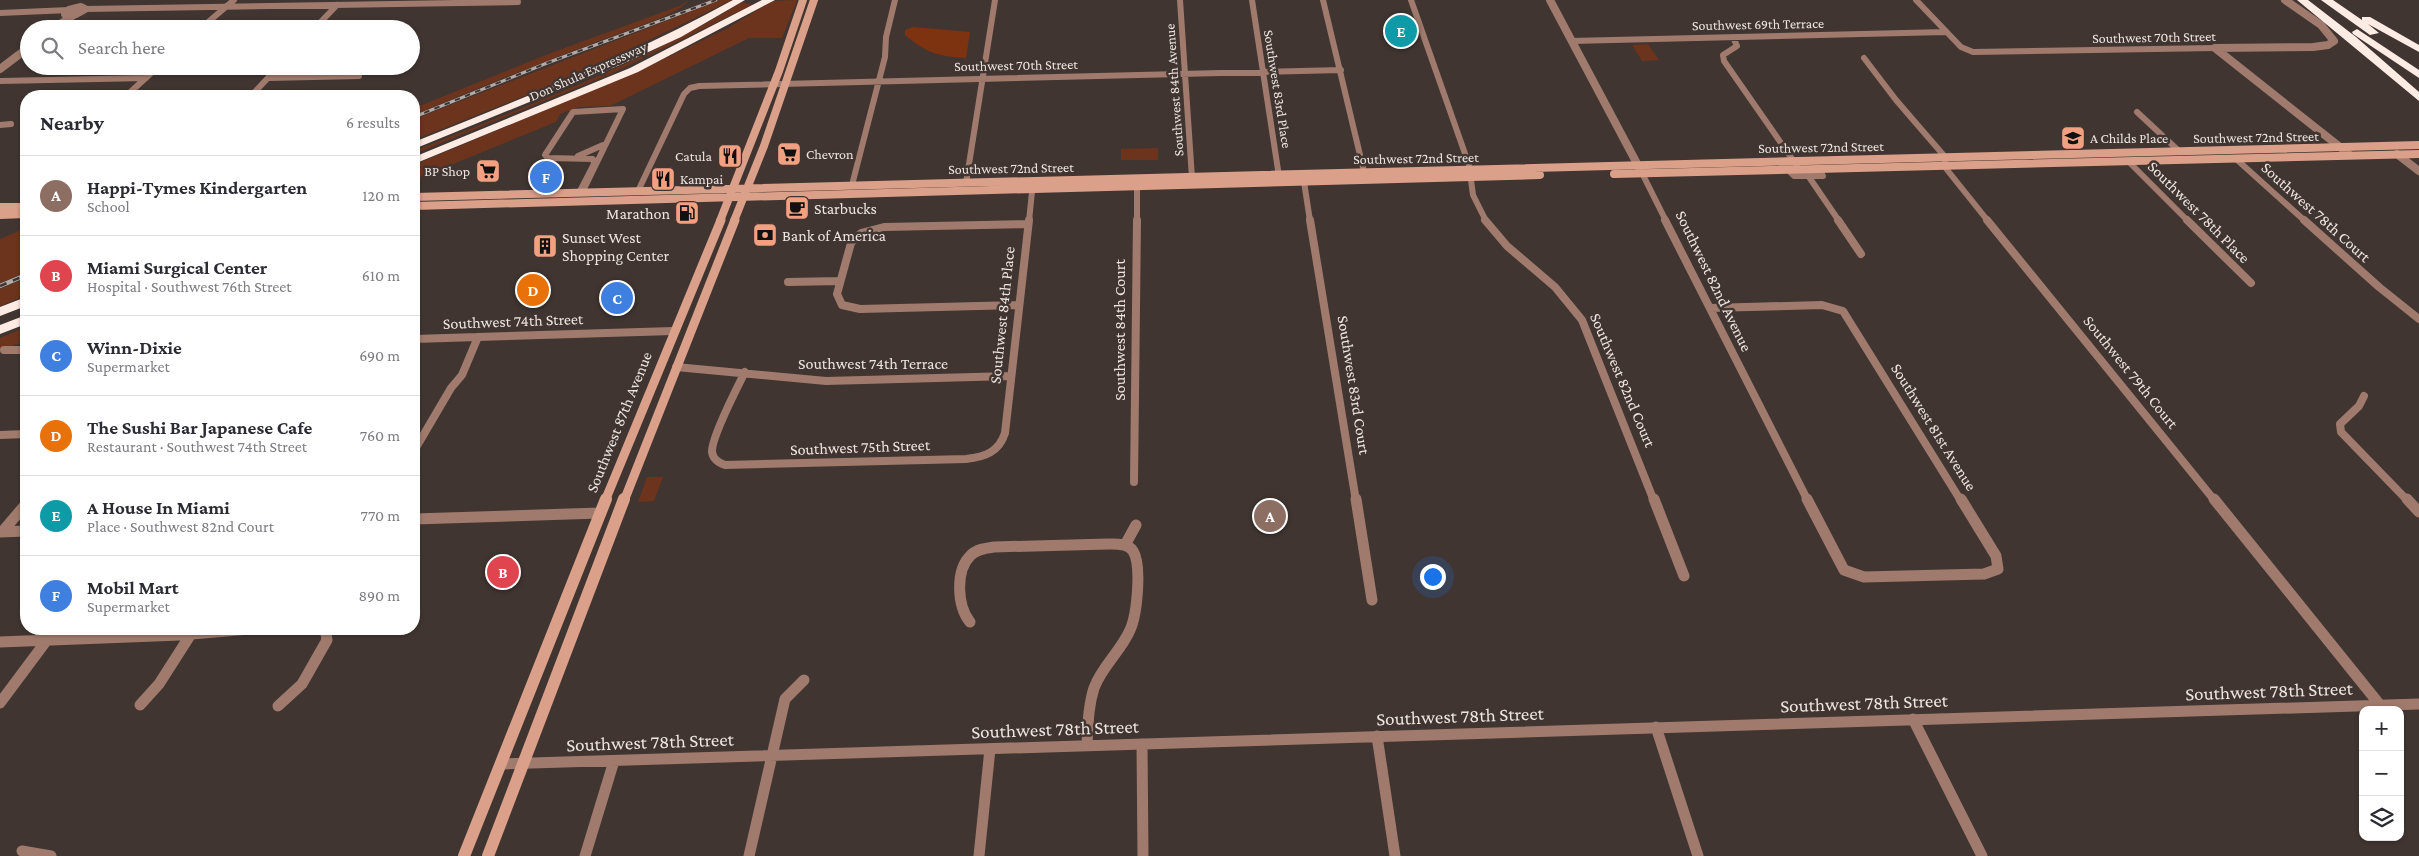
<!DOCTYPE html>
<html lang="en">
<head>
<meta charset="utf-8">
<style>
	:root { --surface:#fff; --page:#f7f7f7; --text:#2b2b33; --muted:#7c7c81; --line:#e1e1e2; --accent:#856056 }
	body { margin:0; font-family:"Crimson Pro",serif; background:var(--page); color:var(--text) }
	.controls { position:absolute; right:15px; bottom:15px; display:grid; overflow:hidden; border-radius:10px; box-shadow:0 1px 4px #0004 }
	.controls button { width:45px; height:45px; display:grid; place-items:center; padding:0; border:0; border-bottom:1px solid var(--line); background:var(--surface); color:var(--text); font:25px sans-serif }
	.you { position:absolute; left:1432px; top:576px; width:18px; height:18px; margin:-12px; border:4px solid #fff; border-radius:50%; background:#1a73e8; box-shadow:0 0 0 8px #1a73e833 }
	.badge { display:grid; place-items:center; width:32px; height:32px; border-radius:50%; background:var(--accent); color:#fff; font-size:16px; font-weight:700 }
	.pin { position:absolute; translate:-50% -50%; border:2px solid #fff; box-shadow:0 1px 5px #0006 }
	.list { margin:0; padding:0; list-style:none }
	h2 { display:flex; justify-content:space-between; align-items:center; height:65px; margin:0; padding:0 20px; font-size:21px }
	h2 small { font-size:16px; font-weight:400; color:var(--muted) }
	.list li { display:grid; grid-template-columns:32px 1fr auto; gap:15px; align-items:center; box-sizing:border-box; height:80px; padding:0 20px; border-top:1px solid var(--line) }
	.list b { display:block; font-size:19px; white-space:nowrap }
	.list p { margin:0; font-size:16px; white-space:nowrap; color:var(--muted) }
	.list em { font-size:16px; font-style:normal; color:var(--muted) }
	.icon { flex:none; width:28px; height:28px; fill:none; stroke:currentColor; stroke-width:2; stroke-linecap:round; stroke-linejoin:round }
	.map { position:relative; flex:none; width:2419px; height:856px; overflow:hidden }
	.search { position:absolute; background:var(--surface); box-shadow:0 1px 4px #0004; left:20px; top:20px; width:400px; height:55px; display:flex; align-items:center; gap:12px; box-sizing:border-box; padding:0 18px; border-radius:28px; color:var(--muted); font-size:19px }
	.panel { position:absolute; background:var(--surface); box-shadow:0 1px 4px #0004; left:20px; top:90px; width:400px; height:545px; border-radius:20px }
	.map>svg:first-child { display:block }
	.green { fill:#6d341d }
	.water { fill:#7e3310 }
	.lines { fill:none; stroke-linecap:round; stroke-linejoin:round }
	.minor-far2 { stroke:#a07b6d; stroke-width:6 }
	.minor-far1 { stroke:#a07b6d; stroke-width:8 }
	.minor { stroke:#a07b6d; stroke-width:11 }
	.tertiary { stroke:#a07b6d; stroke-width:8 }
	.secondary-far2 { stroke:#dba089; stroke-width:8 }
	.secondary-far1 { stroke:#dba089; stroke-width:9 }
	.secondary { stroke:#dba089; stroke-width:12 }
	.motorway { fill:#feebe4; fill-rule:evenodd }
	.rail-far1-casing { stroke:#b2aaa7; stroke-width:3 }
	.rail-casing { stroke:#b2aaa7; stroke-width:4.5 }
	.rail-far1 { stroke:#403531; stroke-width:2; stroke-dasharray:5.5; stroke-linecap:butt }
	.rail { stroke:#403531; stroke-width:2.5; stroke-dasharray:7; stroke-linecap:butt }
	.labels { text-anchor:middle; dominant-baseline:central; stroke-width:5; stroke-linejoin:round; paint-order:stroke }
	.far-street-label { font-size:14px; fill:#ece5e2; stroke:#403531 }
	.far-poi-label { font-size:14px; fill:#ece5e2; stroke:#403531; text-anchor:start }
	.poi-label { font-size:16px; fill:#ece5e2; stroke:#403531; text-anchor:start }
	.street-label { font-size:16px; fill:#ece5e2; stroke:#403531 }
	.near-street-label { font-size:19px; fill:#ece5e2; stroke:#403531 }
</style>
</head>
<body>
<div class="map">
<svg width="2419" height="856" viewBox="0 0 2419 856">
	<rect width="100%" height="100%" fill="#403531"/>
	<path class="green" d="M688 0C685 11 639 26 626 31 554 57 484 86 414 115V106L422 105 551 53 682 5Z
		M720 0H732L577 75 414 140V119Z
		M797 0 782 38H749L610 106 579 107 560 114 556 122 414 180V165L643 69 728 28 772 1Z
		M742 2 752 5 611 74 414 154V151C525 106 640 65 742 2Z
		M1648 44 1659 60 1642 61 1632 45Z
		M1158 148V160H1121V149Z
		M26 228V272L0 283V239Z
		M26 278V295L0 306V289Z
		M26 327V341L0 350V338Z
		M647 477H663L654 501 638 502Z"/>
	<path class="water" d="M913 27 970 32 966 58C937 56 928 54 905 35V30Z"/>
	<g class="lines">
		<path class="minor-far2" d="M1180 0 1192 178
			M1252 0 1280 183
			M1323 0 1366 180
			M1411 0 1469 165 1473 195 1486 221
			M1916 0 1961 47 1973 52 2215 48
			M85 9 518 2
			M0 13 69 10
			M201 28 255 27
			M200 29 234 0
			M314 29 337 5
			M1733 37 1737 46 1723 55 1724 61 1797 166
			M1571 41 1946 32
			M1864 58 1896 100 1946 158 1944 165 1948 171 1988 221
			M268 78 359 76
			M0 81 146 78
			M126 96 159 66
			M251 96 279 66
			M2137 112 2180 152
			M0 125 11 124
			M578 156 603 145
			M2235 158 2305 221
			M2128 161 2188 221
			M1787 169 1794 176H1823L1819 168
			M1642 173 1666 221
			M1303 175 1310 221
			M1809 177 1839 221
			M966 183 995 0
			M852 185 885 57 886 37 895 0
			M638 191 684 94 690 88 699 86 1341 70
			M579 193 594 164 593 159 548 158 545 155 573 112 623 109 582 193
			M1029 221 1033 182
			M1137 221V179"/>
		<path class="minor-far1" d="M1310 220 1356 501
			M1485 220 1507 246 1555 287 1582 320 1654 501
			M1665 220 1808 501
			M1838 220 1861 254
			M1987 220 2215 501
			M2187 220 2251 283
			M2304 220 2379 287 2419 319
			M788 282 840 281
			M1019 305 860 309 842 305 837 294 851 243 861 233 884 227 1028 224
			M1710 308 1822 305 1843 311 1961 501
			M414 339 673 331
			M4 350H26
			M676 367 826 381 1011 376
			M745 372C738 386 711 438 712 452 713 459 719 463 725 465L966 459C985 457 999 452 1005 433L1029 220
			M2364 396 2359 406 2340 424 2341 432 2408 501
			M0 435 26 434
			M414 451 451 388 462 375 478 337
			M1134 482 1137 220"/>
		<path class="minor" d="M1356 499 1372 600
			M1654 499 1684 576
			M1807 499 1844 570 1864 577 1984 574 1998 569 1996 556 1961 499
			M2214 499 2380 705
			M2407 499 2419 512
			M414 519 600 513
			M0 532 26 531
			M2 532 26 504
			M1125 545 1136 525
			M970 622C957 606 955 570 971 555 977 549 987 548 994 547L1108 544C1116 544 1128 543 1133 551 1142 565 1137 615 1130 630 1121 651 1102 666 1094 688 1088 707 1088 726 1087 745
			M0 642 180 635 250 629
			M0 703 47 640
			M140 705 159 684 191 634
			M278 706 302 684 327 640 325 629
			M1913 719 1982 856
			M1656 727 1698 856
			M1377 736 1395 856
			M1142 744 1143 856
			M502 764 2419 704
			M22 851 51 856
			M585 856 614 761
			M749 856 785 699 804 680
			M979 856 990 749"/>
		<path class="tertiary" d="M1550 0 1642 173
			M81 7 85 9 76 14H65L69 10Z
			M52 29 74 15
			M2215 48 2313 47 2328 45 2334 41 2321 25 2285 0
			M2215 48 2350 155
			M0 69 29 47
			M2397 154 2419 171"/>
		<path class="secondary-far2" d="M1614 174 2419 154
			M414 197 2419 145
			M414 206 1540 175
			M0 207H26
			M0 215 26 214
			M720 221 779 71 803 0
			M734 221 764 146 814 0"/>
		<path class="secondary-far1" d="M605 501 721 220
			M624 501 735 220"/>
		<path class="secondary" d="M464 856 606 499
			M488 856 624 499"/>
		<path class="motorway" d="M733 0H745L681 37 620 65 414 149V142C522 98 630 57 733 0Z
			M762 0H775L638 72 414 164V157L630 68Z
			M2297 0H2308L2356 37 2419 92V101Z
			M2321 0H2333L2362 20V17H2370L2419 45V52L2368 24 2379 33 2370 35Z
			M2357 29 2419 70V78L2353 34 2352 32Z
			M26 297V306L0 316V307Z
			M26 315V324L0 334V325Z"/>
		<defs>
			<path id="rail-far1" d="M414 117 547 63 716 0"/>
			<path id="rail" d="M0 286 26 275"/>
		</defs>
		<use href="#rail-far1" class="rail-far1-casing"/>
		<use href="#rail" class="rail-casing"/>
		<use href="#rail-far1" class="rail-far1"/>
		<use href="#rail" class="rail"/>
	</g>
	<defs>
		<symbol id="school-square" viewBox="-11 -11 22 22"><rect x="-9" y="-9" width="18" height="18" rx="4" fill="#f2a080" stroke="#403531"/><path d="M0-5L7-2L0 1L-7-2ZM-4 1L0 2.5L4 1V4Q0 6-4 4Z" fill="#111"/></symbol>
		<symbol id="supermarket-square" viewBox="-11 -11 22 22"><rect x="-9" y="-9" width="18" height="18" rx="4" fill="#f2a080" stroke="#403531"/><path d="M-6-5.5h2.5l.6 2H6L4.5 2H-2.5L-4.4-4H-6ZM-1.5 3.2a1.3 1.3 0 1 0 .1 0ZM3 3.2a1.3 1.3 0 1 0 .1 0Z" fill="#111"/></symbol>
		<symbol id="restaurant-square" viewBox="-11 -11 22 22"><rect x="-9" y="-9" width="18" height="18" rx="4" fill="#f2a080" stroke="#403531"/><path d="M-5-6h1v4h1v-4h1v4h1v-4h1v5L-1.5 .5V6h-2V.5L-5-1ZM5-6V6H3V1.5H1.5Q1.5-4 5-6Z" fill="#111"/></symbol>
		<symbol id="cafe-square" viewBox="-11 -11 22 22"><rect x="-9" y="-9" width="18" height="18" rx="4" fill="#f2a080" stroke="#403531"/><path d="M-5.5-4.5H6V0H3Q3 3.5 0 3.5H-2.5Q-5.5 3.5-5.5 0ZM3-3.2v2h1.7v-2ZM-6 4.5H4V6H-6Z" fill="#111"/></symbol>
		<symbol id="fuel-square" viewBox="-11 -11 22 22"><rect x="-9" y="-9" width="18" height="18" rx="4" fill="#f2a080" stroke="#403531"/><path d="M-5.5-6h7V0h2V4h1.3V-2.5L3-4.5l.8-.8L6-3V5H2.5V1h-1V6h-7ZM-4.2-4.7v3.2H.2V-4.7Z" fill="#111"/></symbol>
		<symbol id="bank-square" viewBox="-11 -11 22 22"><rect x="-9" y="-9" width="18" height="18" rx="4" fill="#f2a080" stroke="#403531"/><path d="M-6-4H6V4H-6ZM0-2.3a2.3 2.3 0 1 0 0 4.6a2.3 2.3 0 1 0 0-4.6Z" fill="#111"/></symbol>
		<symbol id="building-square" viewBox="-11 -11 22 22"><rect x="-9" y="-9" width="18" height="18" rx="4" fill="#f2a080" stroke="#403531"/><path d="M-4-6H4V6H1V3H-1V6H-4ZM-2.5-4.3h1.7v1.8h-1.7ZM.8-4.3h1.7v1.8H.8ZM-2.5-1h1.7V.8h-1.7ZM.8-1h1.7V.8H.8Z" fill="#111"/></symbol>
	</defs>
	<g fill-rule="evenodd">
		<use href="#school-square" x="2059" y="124" width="28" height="28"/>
		<use href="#supermarket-square" x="775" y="140" width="28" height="28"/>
		<use href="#restaurant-square" x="716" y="142" width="28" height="28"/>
		<use href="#supermarket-square" x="474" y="157" width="28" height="28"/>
		<use href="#restaurant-square" x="649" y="165" width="28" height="28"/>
		<use href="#cafe-square" x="783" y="194" width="28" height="28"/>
		<use href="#fuel-square" x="673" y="199" width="28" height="28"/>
		<use href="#bank-square" x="751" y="221" width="28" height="28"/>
		<use href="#building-square" x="531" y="232" width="28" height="28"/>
	</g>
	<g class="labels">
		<g class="far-street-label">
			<text transform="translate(1758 24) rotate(-1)">Southwest 69th Terrace</text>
			<text transform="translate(2154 37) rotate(-1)">Southwest 70th Street</text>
			<text transform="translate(1016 65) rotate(-1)">Southwest 70th Street</text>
			<text transform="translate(588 71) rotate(-24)">Don Shula Expressway</text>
			<text transform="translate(1278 89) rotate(81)">Southwest 83rd Place</text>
			<text transform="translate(1174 90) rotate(-94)">Southwest 84th Avenue</text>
			<text transform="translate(2256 137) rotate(-1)">Southwest 72nd Street</text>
			<text transform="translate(1821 147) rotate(-1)">Southwest 72nd Street</text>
			<text transform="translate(1416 158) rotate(-1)">Southwest 72nd Street</text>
			<text transform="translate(1011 168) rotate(-1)">Southwest 72nd Street</text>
		</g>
		<g class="far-poi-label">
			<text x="2090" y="138">A Childs Place</text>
			<text x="806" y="154">Chevron</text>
			<text x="712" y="156" text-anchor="end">Catula</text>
			<text x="470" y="171" text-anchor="end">BP Shop</text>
			<text x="680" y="179">Kampai</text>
		</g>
		<g class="poi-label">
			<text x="814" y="208">Starbucks</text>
			<text x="670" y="213" text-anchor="end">Marathon</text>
			<text x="782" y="235">Bank of America</text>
			<text x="562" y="237">Sunset West<tspan x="562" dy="18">Shopping Center</tspan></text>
		</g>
		<g class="street-label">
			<text transform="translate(2199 212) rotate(45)">Southwest 78th Place</text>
			<text transform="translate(2316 212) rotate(42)">Southwest 78th Court</text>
			<text transform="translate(1714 281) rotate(64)">Southwest 82nd Avenue</text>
			<text transform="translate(1002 315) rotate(-84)">Southwest 84th Place</text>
			<text transform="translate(513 321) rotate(-2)">Southwest 74th Street</text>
			<text transform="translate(1119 330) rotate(-90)">Southwest 84th Court</text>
			<text x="873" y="363">Southwest 74th Terrace</text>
			<text transform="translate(2131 372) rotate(51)">Southwest 79th Court</text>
			<text transform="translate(1623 380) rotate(67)">Southwest 82nd Court</text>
			<text transform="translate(1354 385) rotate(81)">Southwest 83rd Court</text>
			<text transform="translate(619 422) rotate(-68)">Southwest 87th Avenue</text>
			<text transform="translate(1934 427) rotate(58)">Southwest 81st Avenue</text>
			<text transform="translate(860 447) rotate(-2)">Southwest 75th Street</text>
		</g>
		<g class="near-street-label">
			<text transform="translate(2269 691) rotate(-2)">Southwest 78th Street</text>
			<text transform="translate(1864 703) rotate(-2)">Southwest 78th Street</text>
			<text transform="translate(1460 716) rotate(-2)">Southwest 78th Street</text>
			<text transform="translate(1055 729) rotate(-2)">Southwest 78th Street</text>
			<text transform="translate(650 742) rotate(-2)">Southwest 78th Street</text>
		</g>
	</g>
</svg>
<div class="controls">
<button>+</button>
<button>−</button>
<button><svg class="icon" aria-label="layers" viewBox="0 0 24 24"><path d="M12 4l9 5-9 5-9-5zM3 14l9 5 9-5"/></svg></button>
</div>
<div class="you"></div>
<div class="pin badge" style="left:1270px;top:516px;background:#8d6e63">A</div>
<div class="pin badge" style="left:503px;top:572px;background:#e0444e">B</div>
<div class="pin badge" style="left:617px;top:298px;background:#3f7fe0">C</div>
<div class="pin badge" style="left:533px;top:290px;background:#e8710a">D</div>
<div class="pin badge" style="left:1401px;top:31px;background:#0f9aa8">E</div>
<div class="pin badge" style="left:546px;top:177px;background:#3f7fe0">F</div>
<div class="search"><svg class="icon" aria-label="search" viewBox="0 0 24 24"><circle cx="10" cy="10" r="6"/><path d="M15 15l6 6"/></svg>Search here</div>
<section class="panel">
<h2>Nearby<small>6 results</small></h2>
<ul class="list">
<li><span class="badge" style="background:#8d6e63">A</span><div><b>Happi-Tymes Kindergarten</b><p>School</p></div><em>120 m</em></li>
<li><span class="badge" style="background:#e0444e">B</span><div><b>Miami Surgical Center</b><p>Hospital · Southwest 76th Street</p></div><em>610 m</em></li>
<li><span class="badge" style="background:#3f7fe0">C</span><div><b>Winn-Dixie</b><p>Supermarket</p></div><em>690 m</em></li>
<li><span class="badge" style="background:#e8710a">D</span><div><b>The Sushi Bar Japanese Cafe</b><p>Restaurant · Southwest 74th Street</p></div><em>760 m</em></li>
<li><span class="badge" style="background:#0f9aa8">E</span><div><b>A House In Miami</b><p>Place · Southwest 82nd Court</p></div><em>770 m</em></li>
<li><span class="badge" style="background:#3f7fe0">F</span><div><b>Mobil Mart</b><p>Supermarket</p></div><em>890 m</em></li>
</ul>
</section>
</div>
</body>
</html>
